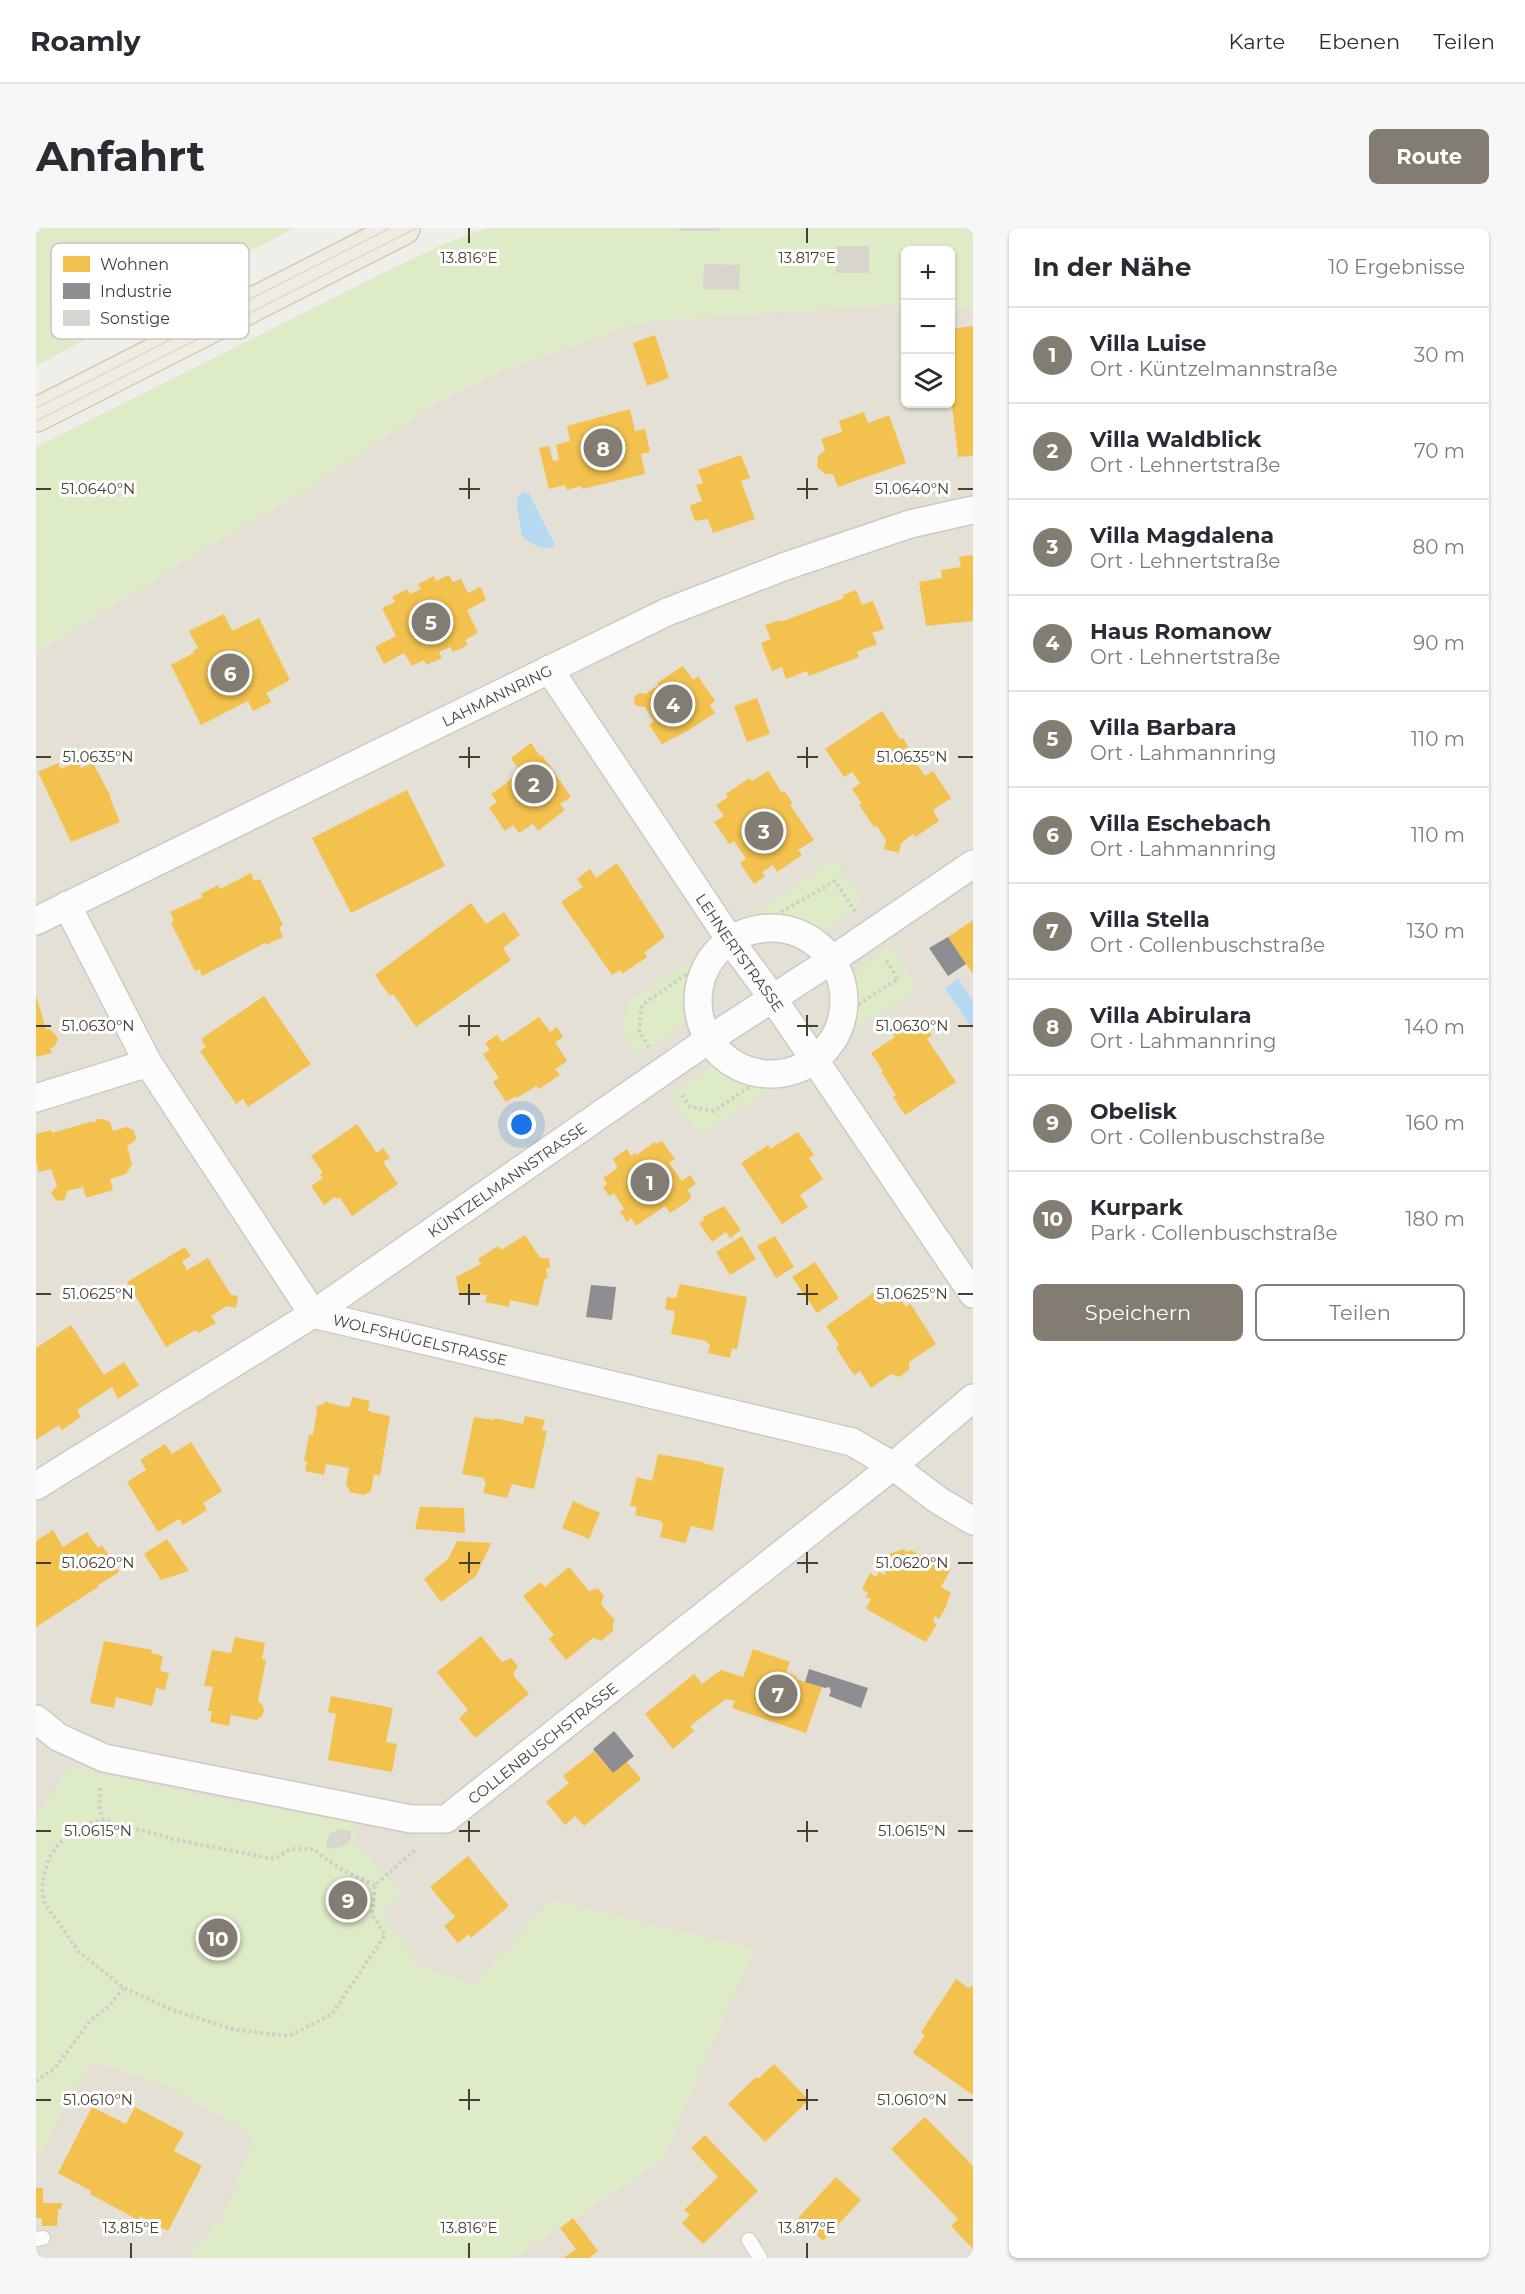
<!DOCTYPE html>
<html lang="de">
<head>
<meta charset="utf-8">
<style>
	:root { --surface:#fff; --page:#f7f7f7; --text:#2b2b33; --muted:#7c7c81; --line:#e1e1e2; --accent:#827c73 }
	body { margin:0; font-family:Montserrat,sans-serif; background:var(--page); color:var(--text) }
	.controls { position:absolute; right:18px; top:18px; display:grid; overflow:hidden; border-radius:9px; box-shadow:0 2px 4px #0004 }
	.controls button { width:54px; height:54px; display:grid; place-items:center; padding:0; border:0; border-bottom:2px solid var(--line); background:var(--surface); color:var(--text); font:30px sans-serif }
	.you { position:absolute; left:486px; top:897px; width:21px; height:21px; margin:-15px; border:4px solid #fff; border-radius:50%; background:#1a73e8; box-shadow:0 0 0 9px #1a73e833 }
	.badge { display:grid; place-items:center; width:39px; height:39px; border-radius:50%; background:var(--accent); color:#fff; font-size:20px; font-weight:700 }
	.pin { position:absolute; translate:-50% -50%; border:3px solid #fff; box-shadow:0 2px 6px #0006 }
	.list { margin:0; padding:0; list-style:none }
	h2 { display:flex; justify-content:space-between; align-items:center; height:78px; margin:0; padding:0 24px; font-size:26px }
	h2 small { font-size:20px; font-weight:400; color:var(--muted) }
	.list li { display:grid; grid-template-columns:39px 1fr auto; gap:18px; align-items:center; box-sizing:border-box; height:96px; padding:0 24px; border-top:2px solid var(--line) }
	.list b { display:block; font-size:22px; white-space:nowrap }
	.list p { margin:0; font-size:20px; white-space:nowrap; color:var(--muted) }
	.list em { font-size:20px; font-style:normal; color:var(--muted) }
	.actions { display:flex; gap:12px; padding:18px 24px }
	.actions a { flex:1; padding:14px 0; border:2px solid var(--accent); border-radius:9px; text-align:center; font-size:21px; color:var(--accent) }
	.actions .main { background:var(--accent); color:#fff }
	.icon { flex:none; width:33px; height:33px; fill:none; stroke:currentColor; stroke-width:2; stroke-linecap:round; stroke-linejoin:round }
	.map { position:relative; flex:none; width:937px; height:2030px; overflow:hidden; border-radius:9px }
	header { display:flex; align-items:center; gap:36px; box-sizing:border-box; height:84px; padding:0 30px; background:var(--surface); border-bottom:2px solid var(--line) }
	header strong { font-size:28px }
	nav { display:flex; gap:33px; margin-inline-start:auto; font-size:21px }
	.intro { display:flex; align-items:center; justify-content:space-between; box-sizing:border-box; height:144px; padding:0 36px }
	h1 { margin:0; font-size:42px }
	.button { padding:15px 27px; border-radius:9px; background:var(--accent); color:#fff; font-size:21px; font-weight:700 }
	main { display:flex; gap:36px; padding:0 36px }
	aside { flex:1; background:var(--surface); border-radius:9px; box-shadow:0 2px 4px #0004 }
	.map>svg:first-child { display:block }
	.residential { fill:#e5e0d5 }
	.green { fill:#ddecc6 }
	.water { fill:#b5d9f0 }
	.homes { fill:#f2c14e }
	.industry { fill:#8d8d92 }
	.building { fill:#d8d5cf }
	.lines { fill:none; stroke-linecap:round; stroke-linejoin:round }
	.lane-casing { stroke:#cccac4; stroke-width:16 }
	.street-casing { stroke:#cccac4; stroke-width:30 }
	.primary-casing { stroke:#d3cab4; stroke-width:36 }
	.path { stroke:#d1cec9; stroke-width:4; stroke-dasharray:3 3; stroke-linecap:butt }
	.lane { stroke:#fdfcfc; stroke-width:14 }
	.street { stroke:#fdfcfc; stroke-width:27 }
	.primary { stroke:#f1ece2; stroke-width:33 }
	.tram { stroke:#d9d9d8; stroke-width:1.5 }
	.ticks { fill:none; stroke:#463f34; stroke-width:2 }
	.labels { text-anchor:middle; dominant-baseline:central; stroke-width:6; stroke-linejoin:round; paint-order:stroke }
	.street-label { font-size:15px; fill:#463f34; stroke:#fff }
	.key { fill:#fff; stroke:#c8c5c2; stroke-width:1.5 }
	.key-label { font-size:16px; fill:#463f34 }
	.ticks-label { font-size:15px; text-anchor:middle; fill:#463f34; stroke:#fff; stroke-width:6; stroke-linejoin:round; paint-order:stroke }
</style>
</head>
<body>
<header>
<strong>Roamly</strong>
<nav><a>Karte</a><a>Ebenen</a><a>Teilen</a></nav>
</header>
<div class="intro"><h1>Anfahrt</h1><a class="button">Route</a></div>
<main>
<div class="map">
<svg width="937" height="2030" viewBox="0 0 937 2030">
	<rect width="100%" height="100%" fill="#f0eee8"/>
	<path class="residential" d="M852 77 869 78 870 176H914L915 80 937 81V2030H477L626 1932 717 1721 516 1672 437 1757 384 1739 344 1684 365 1667 319 1613 140 1563 34 1539 0 1590V425L174 317 259 268 401 174 466 143 603 94Z
		M54 1832 128 1856 219 1908 188 1987 151 2030H0V1924L6 1923Z"/>
	<path class="green" d="M0 0H258L0 138Z
		M452 0H937V81L915 80 914 22H870L869 78 852 77 603 94 466 143 401 174 259 268 174 317 0 425V219L345 46 403 18Z
		M799 631 827 676 780 708C761 697 743 692 721 694L715 688Z
		M856 718 881 760 804 812C811 791 812 774 810 752Z
		M669 724 657 768 659 788 603 827 587 805 593 773Z
		M683 834C705 850 723 850 749 852L664 907 634 868Z
		M34 1539 140 1563 315 1594 321 1604 319 1613 365 1667 344 1684 384 1738 437 1757 516 1672 718 1721 626 1932 477 2030H151L188 1987 219 1908 128 1856 55 1832 6 1923 0 1924V1590Z"/>
	<path class="water" d="M488 264 493 265 518 315 517 319C506 322 491 315 485 306 485 292 479 282 482 268Z
		M922 750 937 773V802L909 760Z"/>
	<path class="homes" d="M937 98V228L922 229 915 169V101Z
		M619 107 633 150 611 158 597 115Z
		M594 181 599 203 609 201 614 224 605 226 609 246 546 261 545 258 531 262 529 257 513 261 503 220 513 218 517 233 523 232 520 217 534 213 531 198Z
		M828 184 832 195 853 187 870 235 802 259 797 246H789L781 239 782 228 789 222 785 211 806 204 803 193Z
		M705 227 714 250 705 253 719 291 677 305 672 291 659 293 654 279 655 277 666 273 660 257 667 255 662 242Z
		M937 327V393L890 398 883 354 906 350 905 342 925 339 923 329Z
		M413 347 417 354 425 351 432 365 444 359 447 364 450 372 431 382 442 405 429 412 432 417 417 424 414 419 403 424 406 430 390 437 388 432 376 438 368 425 348 436 339 419 360 408 346 380 359 374 356 369 371 361 374 366 385 361 382 356 398 348 400 353Z
		M820 362 826 377 837 373 848 401 836 405 841 416 821 424 823 429 773 448 771 443 750 451 746 439 736 443 725 415 735 411 729 397 744 392 745 394 808 370 807 367Z
		M188 386 196 403 223 390 254 452 230 465 235 474 217 483 212 473 165 497 135 437 158 425 157 423 162 420 153 403Z
		M647 438 657 452 662 448 679 473 674 477 679 485 653 502 626 516 613 497 618 493 609 479 600 478 598 474 599 468 604 465 609 466 623 457 621 455Z
		M721 470 734 506 711 514 698 478Z
		M846 483 864 511 867 510 874 522 872 523 889 548 897 543 915 570 897 582 903 593 879 609 877 606 865 615 863 625 848 621 850 612 841 598 838 599 823 577 826 576 816 561 824 555 816 544 808 549 789 521Z
		M495 515 504 528 506 527 535 569 524 576 529 582 502 603 497 596 483 605 477 597 469 603 453 580 461 574 455 566 483 546 482 544 484 543 475 530Z
		M42 533 45 540 57 535 75 569 74 570 84 594 35 614 2 544 22 535 25 541Z
		M732 543 746 565 748 563 757 575 754 577 778 612 762 622 766 627 741 644 737 637 726 644 729 648 718 656 704 635 710 631 698 613 693 616 678 594 688 588 680 577 692 569 690 566 713 550 716 553Z
		M371 562 409 638 315 685 276 610Z
		M581 635 629 709 608 725 611 729 586 746 584 742 576 747 525 674 547 659 541 651 554 641 560 650Z
		M215 645 218 653 224 651 247 697 243 699 247 709 230 717 229 715 166 748 163 741 159 743 135 695 138 693 134 684 167 669 165 666 182 657 184 661Z
		M435 675 450 696 468 684 484 707 467 720 475 732 380 799 358 767H353L339 747Z
		M937 692V746L912 709Z
		M0 767 10 802 13 801 20 807 22 812 18 819 14 820 16 825 0 829Z
		M228 768 275 836 212 879 207 871 200 876 164 823 170 819 165 811Z
		M503 789 514 804 521 799 527 809 519 814 531 833 519 841 524 847 503 861 500 858 481 870 480 868 470 874 457 854 463 850 447 826 454 822 449 815 461 807 466 814Z
		M887 793 896 807 891 811 920 854 869 887 857 869 860 867 845 844 847 843 835 825 859 809 856 805 866 798 869 802Z
		M62 891H67L74 894 77 903 91 899 97 902 100 909 99 913 91 918 96 936 90 946 74 951 77 962 50 970 47 959 31 963 29 971 26 973 20 972 15 965 21 958 15 941 3 944 0 932V906L15 902 16 905 57 893 58 895Z
		M321 896 341 925 347 920 354 930 347 934 362 956 316 988 304 970 301 971 299 969 288 977 275 958 287 950 284 947 287 945 275 928Z
		M762 904 778 927 773 930 787 951 764 967 772 979 746 996 705 935 732 917 734 921Z
		M626 913 639 931 633 935 646 953 654 947 660 956 651 962 655 967 654 972 634 985 629 978 600 998 595 990 591 994 584 984 588 981 578 965 573 968 567 959 571 956 567 950 580 941 581 938 577 931 591 921 595 928 599 925 600 927 619 914 621 916Z
		M688 978 705 1002 694 1010 690 1004 676 1014 663 995 668 992 667 989Z
		M489 1007 504 1030H513L514 1040 510 1041 512 1050H509L502 1078 474 1072 473 1079 449 1074 451 1067 423 1065 420 1049 445 1036 442 1031 462 1018 465 1022Z
		M706 1008 720 1031 694 1047 680 1024Z
		M739 1008 758 1039 740 1050 721 1018Z
		M149 1019 155 1028 146 1033 151 1042 172 1030 195 1067 202 1068 200 1080 191 1078 175 1088 180 1095 162 1105 160 1102 130 1119 91 1054Z
		M779 1034 803 1070 781 1085 756 1049Z
		M644 1056 711 1069 701 1121 696 1120 694 1130 672 1125 674 1116 671 1115V1113L635 1106 639 1086 638 1083 629 1081 631 1069 640 1070Z
		M837 1065 845 1077 861 1066 870 1079 874 1075 900 1116 873 1134V1142L863 1149 855 1146 835 1160 824 1143 818 1147 800 1120 803 1117 790 1098Z
		M35 1097 68 1147 88 1134 103 1157 82 1171 76 1159 41 1182 45 1189 26 1202 23 1197 0 1212V1120Z
		M316 1169 334 1173 332 1182 335 1184 354 1188 344 1248 338 1246 335 1263 328 1267 314 1264 310 1256 313 1240 290 1236 288 1247 269 1243 271 1233H268L273 1207H277L281 1182 280 1179 292 1173 293 1175 310 1179 314 1178Z
		M489 1188 509 1192 506 1202 511 1203 498 1261 476 1256 471 1270 447 1265 450 1254H448V1250L426 1246 438 1189 458 1192V1190L487 1196Z
		M155 1214 186 1263 167 1275 171 1282 147 1297 143 1291 122 1304 91 1254 110 1242 104 1232 129 1216 136 1226Z
		M622 1226 667 1234V1235L688 1240 677 1303 655 1298 649 1315 624 1309 627 1296 625 1293 599 1287 601 1279 594 1278 601 1249 616 1253Z
		M537 1273 564 1285 553 1311 526 1300Z
		M384 1279 428 1280 429 1305 379 1301Z
		M17 1302 27 1319 51 1304 62 1320 66 1317 83 1344 61 1358 62 1359 0 1399V1313Z
		M131 1311 153 1343 125 1352 108 1326Z
		M421 1313 455 1315 440 1348 405 1374 388 1351 412 1331Z
		M868 1321 870 1324 875 1322 889 1330 890 1328 915 1341 905 1359 915 1365 911 1374 912 1375 903 1391 899 1388 897 1394 901 1396 890 1414 830 1381 835 1371 830 1369 832 1365 826 1361 834 1345 840 1349 843 1344 848 1347 854 1336 853 1326Z
		M533 1339 553 1363 562 1360 568 1368 565 1376 579 1393 577 1395V1403L565 1413 557 1410 530 1432 513 1411 518 1407 487 1368 505 1354 509 1359Z
		M445 1408 466 1434 475 1430 482 1438 477 1447 493 1466 439 1510 423 1490 432 1482 401 1444Z
		M199 1409 229 1415 226 1431 230 1432 222 1473 227 1478 228 1483 226 1488 220 1492 195 1487 193 1498 174 1494 176 1483H172L177 1459 168 1458 176 1422 195 1425Z
		M68 1413 116 1422 115 1425 127 1428 124 1443 133 1445 129 1462 120 1460 116 1478 80 1469 78 1480 54 1475Z
		M717 1421 754 1434 750 1444 761 1449 760 1451 786 1459 770 1505 696 1480 699 1473 690 1471 654 1498 658 1503 637 1521 609 1486 658 1446 666 1456 685 1442 707 1449Z
		M295 1468 357 1480 350 1514 361 1516 356 1544 292 1532 300 1486 292 1484Z
		M558 1523 577 1545 590 1533 605 1551 548 1598 539 1588 529 1597 510 1574 533 1555 527 1548Z
		M432 1628 473 1678 435 1710 433 1706 422 1715 408 1698 419 1689 394 1659Z
		M920 1751 932 1760 937 1758V1867L877 1825 889 1807 885 1804Z
		M738 1836 773 1872 729 1914 692 1876 719 1850H723Z
		M56 1879 90 1896 99 1879 148 1905 138 1923 166 1938 132 2003 104 1988 102 1992 54 1966 55 1963 22 1945Z
		M889 1889 937 1938V2021L915 1998 922 1991 855 1921Z
		M669 1907 722 1963 667 2016 646 1995 654 1987 648 1982 682 1949 655 1920Z
		M800 1949 825 1972 787 2013 762 1990Z
		M0 1960H7V1975H26L25 1981H22L21 1998H6V1990H0Z
		M537 1990 562 2023 553 2030H527L540 2021 524 2000Z"/>
	<path class="industry" d="M912 709 930 736 912 748 893 720Z
		M555 1057 580 1059 576 1092 550 1089Z
		M773 1441 832 1460 825 1480 793 1468 795 1463 793 1459 789 1460 769 1454Z
		M578 1503 598 1528 577 1545 557 1521Z"/>
	<path class="building" d="M643 0H683V3H643Z
		M800 18H833V45H800Z
		M668 36 704 37 703 62 667 61Z
		M305 1601 315 1603V1611L306 1619 292 1621 290 1618 291 1612 294 1605Z"/>
	<g class="lines">
		<defs>
			<path id="lane" d="M0 2011 7 2010
				M713 2012 724 2030"/>
			<g id="street">
				<path id="s1" d="M513 441 694 712 736 769 937 1066"/>
				<path id="s2" d="M31 677 112 835 277 1086 816 1214 857 1238 902 1272 937 1293"/>
				<path id="s3" d="M0 693 631 384 747 339 874 296 937 282"/>
				<circle cx="735" cy="773" r="73"/>
				<path d="M0 870 112 835"/>
				<path id="s4" d="M0 1258 277 1086 672 812 796 732 937 636"/>
				<path id="s5" d="M0 1491 22 1509 68 1530 375 1591H410L857 1238 937 1170"/>
			</g>
			<path id="primary" d="M0 187 367 0"/>
		</defs>
		<use href="#lane" class="lane-casing"/>
		<use href="#street" class="street-casing"/>
		<use href="#primary" class="primary-casing"/>
		<path class="path" d="M719 699 799 653 819 683
			M807 786 862 751 849 730
			M613 819 603 804 606 777 671 732
			M646 867 654 879 678 883 733 846
			M64 1560 63 1577 67 1592
			M339 1657C317 1648 296 1638 278 1621H255L238 1631 137 1611 67 1592 59 1593 33 1606 22 1617 13 1630 8 1647 6 1661 8 1674 43 1724 88 1760 136 1782 200 1802 253 1808 296 1786 349 1707 336 1686 339 1657 379 1622
			M0 1853 19 1840 55 1792 71 1780 88 1760"/>
		<use href="#lane" class="lane"/>
		<use href="#street" class="street"/>
		<use href="#primary" class="primary"/>
		<path class="tram" d="M0 180 354 0
			M0 193 381 0"/>
	</g>
	<path class="ticks" d="M433 0V15M771 0V15M433 250V271M771 250V271M0 261H15M423 261H444M761 261H782M922 261H937M433 519V540M771 519V540M0 529H15M423 529H444M761 529H782M922 529H937M433 787V808M771 787V808M0 798H15M423 798H444M761 798H782M922 798H937M433 1056V1077M771 1056V1077M0 1066H15M423 1066H444M761 1066H782M922 1066H937M433 1324V1345M771 1324V1345M0 1335H15M423 1335H444M761 1335H782M922 1335H937M433 1593V1614M771 1593V1614M0 1603H15M423 1603H444M761 1603H782M922 1603H937M433 1861V1882M771 1861V1882M0 1872H15M423 1872H444M761 1872H782M922 1872H937M95 2015V2030M433 2015V2030M771 2015V2030"/>
	<g class="labels">
		<g class="street-label">
			<text stroke="none"><textPath href="#s3" startOffset="513">LAHMANNRING</textPath></text>
			<text stroke="none"><textPath href="#s1" startOffset="342">LEHNERTSTRASSE</textPath></text>
			<text stroke="none"><textPath href="#s4" startOffset="562">KÜNTZELMANNSTRASSE</textPath></text>
			<text stroke="none"><textPath href="#s2" startOffset="588">WOLFSHÜGELSTRASSE</textPath></text>
			<text stroke="none"><textPath href="#s5" startOffset="550">COLLENBUSCHSTRASSE</textPath></text>
		</g>
	</g>
	<rect x="15" y="15" width="198" height="96" rx="9" class="key"/>
	<rect x="27" y="28" width="27" height="16" fill="#f2c14e"/>
	<rect x="27" y="55" width="27" height="16" fill="#8d8d92"/>
	<rect x="27" y="82" width="27" height="16" fill="#d8d5cf"/>
	<g class="key-label">
		<text x="64" y="42">Wohnen</text>
		<text x="64" y="69">Industrie</text>
		<text x="64" y="96">Sonstige</text>
	</g>
	<g class="ticks-label">
		<text x="433" y="35">13.816°E</text>
		<text x="771" y="35">13.817°E</text>
		<text x="62" y="266">51.0640°N</text>
		<text x="876" y="266">51.0640°N</text>
		<text x="62" y="534">51.0635°N</text>
		<text x="876" y="534">51.0635°N</text>
		<text x="62" y="803">51.0630°N</text>
		<text x="876" y="803">51.0630°N</text>
		<text x="62" y="1071">51.0625°N</text>
		<text x="876" y="1071">51.0625°N</text>
		<text x="62" y="1340">51.0620°N</text>
		<text x="876" y="1340">51.0620°N</text>
		<text x="62" y="1608">51.0615°N</text>
		<text x="876" y="1608">51.0615°N</text>
		<text x="62" y="1877">51.0610°N</text>
		<text x="876" y="1877">51.0610°N</text>
		<text x="95" y="2005">13.815°E</text>
		<text x="433" y="2005">13.816°E</text>
		<text x="771" y="2005">13.817°E</text>
	</g>
</svg>
<div class="controls">
<button>+</button>
<button>−</button>
<button><svg class="icon" aria-label="layers" viewBox="0 0 24 24"><path d="M12 4l9 5-9 5-9-5zM3 14l9 5 9-5"/></svg></button>
</div>
<div class="you"></div>
<div class="pin badge" style="left:614px;top:954px">1</div>
<div class="pin badge" style="left:498px;top:556px">2</div>
<div class="pin badge" style="left:728px;top:603px">3</div>
<div class="pin badge" style="left:637px;top:476px">4</div>
<div class="pin badge" style="left:395px;top:394px">5</div>
<div class="pin badge" style="left:194px;top:445px">6</div>
<div class="pin badge" style="left:742px;top:1466px">7</div>
<div class="pin badge" style="left:567px;top:220px">8</div>
<div class="pin badge" style="left:312px;top:1672px">9</div>
<div class="pin badge" style="left:182px;top:1710px">10</div>
</div>
<aside>
<h2>In der Nähe<small>10 Ergebnisse</small></h2>
<ul class="list">
<li><span class="badge">1</span><div><b>Villa Luise</b><p>Ort · Küntzelmannstraße</p></div><em>30 m</em></li>
<li><span class="badge">2</span><div><b>Villa Waldblick</b><p>Ort · Lehnertstraße</p></div><em>70 m</em></li>
<li><span class="badge">3</span><div><b>Villa Magdalena</b><p>Ort · Lehnertstraße</p></div><em>80 m</em></li>
<li><span class="badge">4</span><div><b>Haus Romanow</b><p>Ort · Lehnertstraße</p></div><em>90 m</em></li>
<li><span class="badge">5</span><div><b>Villa Barbara</b><p>Ort · Lahmannring</p></div><em>110 m</em></li>
<li><span class="badge">6</span><div><b>Villa Eschebach</b><p>Ort · Lahmannring</p></div><em>110 m</em></li>
<li><span class="badge">7</span><div><b>Villa Stella</b><p>Ort · Collenbuschstraße</p></div><em>130 m</em></li>
<li><span class="badge">8</span><div><b>Villa Abirulara</b><p>Ort · Lahmannring</p></div><em>140 m</em></li>
<li><span class="badge">9</span><div><b>Obelisk</b><p>Ort · Collenbuschstraße</p></div><em>160 m</em></li>
<li><span class="badge">10</span><div><b>Kurpark</b><p>Park · Collenbuschstraße</p></div><em>180 m</em></li>
</ul>
<div class="actions"><a class="main">Speichern</a><a>Teilen</a></div>
</aside>
</main>
</body>
</html>
